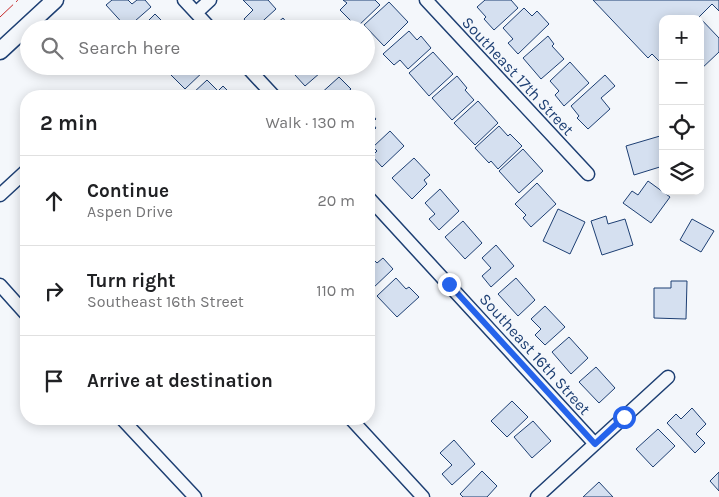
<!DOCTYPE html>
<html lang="en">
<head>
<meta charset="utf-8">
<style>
	:root { --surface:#fff; --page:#f2f2f2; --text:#202124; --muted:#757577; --line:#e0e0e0 }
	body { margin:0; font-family:Karla,sans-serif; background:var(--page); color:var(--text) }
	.controls { position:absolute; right:15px; top:15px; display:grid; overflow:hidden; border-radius:10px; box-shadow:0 2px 12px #0003 }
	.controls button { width:45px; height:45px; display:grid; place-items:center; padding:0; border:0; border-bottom:1px solid var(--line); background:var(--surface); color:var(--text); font:25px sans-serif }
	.stop { position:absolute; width:15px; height:15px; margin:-11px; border:4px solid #2563eb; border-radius:50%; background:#fff }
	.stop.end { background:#2563eb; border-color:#fff; box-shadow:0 1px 5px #0008 }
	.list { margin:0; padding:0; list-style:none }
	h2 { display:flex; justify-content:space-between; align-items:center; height:65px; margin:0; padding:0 20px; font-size:21px }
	h2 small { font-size:16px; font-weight:400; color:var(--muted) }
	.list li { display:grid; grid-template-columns:32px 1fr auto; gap:15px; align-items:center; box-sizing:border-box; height:90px; padding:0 20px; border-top:1px solid var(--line) }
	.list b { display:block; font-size:19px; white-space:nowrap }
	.list p { margin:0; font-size:16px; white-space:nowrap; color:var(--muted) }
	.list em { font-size:16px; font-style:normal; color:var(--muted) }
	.icon { flex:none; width:28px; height:28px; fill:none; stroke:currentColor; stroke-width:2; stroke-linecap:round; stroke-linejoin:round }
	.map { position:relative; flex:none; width:719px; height:497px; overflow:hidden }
	.search { position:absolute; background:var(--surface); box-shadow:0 2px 12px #0003; left:20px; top:20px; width:355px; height:55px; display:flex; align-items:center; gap:12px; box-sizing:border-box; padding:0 18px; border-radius:28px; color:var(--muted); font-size:19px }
	.panel { position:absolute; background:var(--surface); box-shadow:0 2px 12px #0003; left:20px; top:90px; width:355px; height:335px; border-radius:20px }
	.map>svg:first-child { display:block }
	.building { fill:#d5e0f0; stroke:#1d3f73 }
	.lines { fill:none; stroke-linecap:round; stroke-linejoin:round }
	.street-casing { stroke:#1d3f73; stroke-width:15 }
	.secondary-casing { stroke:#1d3f73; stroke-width:19 }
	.street { stroke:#f4f7fb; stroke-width:12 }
	.secondary { stroke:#f4f7fb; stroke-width:16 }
	.power { stroke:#c62828; stroke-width:1; stroke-dasharray:18 4 2.5 4; stroke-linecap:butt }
	.route { stroke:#2563eb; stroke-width:6 }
	.labels { text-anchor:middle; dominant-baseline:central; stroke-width:4; stroke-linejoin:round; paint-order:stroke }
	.street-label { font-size:16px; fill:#1d3f73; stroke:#f4f7fb }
</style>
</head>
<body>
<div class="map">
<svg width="719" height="497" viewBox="0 0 719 497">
	<rect width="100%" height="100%" fill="#f4f7fb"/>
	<path class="building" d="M112 0H128L132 4 137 0H145L151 7 127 28 106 5Z
		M243 0H268L276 9 254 29H252L244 19 253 10Z
		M343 0H375L380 5 357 27 340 10 347 3Z
		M485 0H511L518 8 494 30 484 19 486 17 477 7Z
		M593 0H719V11L712 4 699 17 719 38V52L700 70V19H663V65L652 54 648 58Z
		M389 2 408 22 384 46 364 25Z
		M524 8 532 16 537 11 549 24 518 54 508 43 513 39 503 28Z
		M155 14 170 29H140Z
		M283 18 292 29H270Z
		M409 31 417 40 421 36 431 48 408 69 400 60 394 65 383 54Z
		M548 36 554 44 552 46 564 59 541 79 523 58Z
		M433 52 453 74 429 96 409 73Z
		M570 62 589 83 564 106 555 95 559 91 550 81Z
		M206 66 207 68 185 89 163 67Z
		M305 66H328L305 86 295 75Z
		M605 75 615 86 601 98 610 109 588 129 577 118 579 116 571 106Z
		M457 76 467 88 465 90 474 100 452 120 432 98Z
		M339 77 351 89 343 96H318Z
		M207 80 218 91 223 86 233 96H194L192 94Z
		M478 101 498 123 475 145 454 123Z
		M369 111 376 119 372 123 376 128 369 135Z
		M499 126 508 136 510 134 522 146 498 169 491 161 489 163 475 148Z
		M390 131 404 146 382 167 372 156 377 151 373 147Z
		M660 136 663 145V166L634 175 626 146Z
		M523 149 543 171 519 193 499 171Z
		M414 158 430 175 424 180 427 184 412 199 392 178Z
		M648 181 670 197 651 223 623 203 632 191 638 195Z
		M537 183 556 204 531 227 523 218 526 215 515 204Z
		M440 189 459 211 439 230 429 219 435 214 425 203Z
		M558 209 585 222 570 254 543 241Z
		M606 216 608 224 625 219 633 245 602 255 591 221Z
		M692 219 714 231 701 252 680 240Z
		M463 221 482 243 465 259 445 237Z
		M496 245 514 266 491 287 482 276 491 268 482 258Z
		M369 255 377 263 383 258 393 269 372 289 369 285Z
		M396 278 406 289 409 287 419 297 397 317 377 296Z
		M516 278 535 300 518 316 498 294Z
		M671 281H687L686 319 654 318V288H671Z
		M545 306 565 327 545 345 535 335 541 329 531 319Z
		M569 337 588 358 571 374 552 352Z
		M596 367 615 388 599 403 579 382Z
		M512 401 528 417 507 437 491 421Z
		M692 408 706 424 696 434 705 443 695 453 667 423 676 414 681 419Z
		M533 421 551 441 532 458 514 437Z
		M658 429 675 446 653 467 636 449Z
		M454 440 475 464 452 485 442 474 452 465 440 453Z
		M482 471 497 486 487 497H463L460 494Z
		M719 472V491L710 481Z
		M599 482 613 497H583Z"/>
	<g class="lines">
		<defs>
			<path id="street" d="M184 0 211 29
				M426 0 588 174
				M196 13 210 0
				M246 66 274 96
				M0 195 26 171
				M369 198 595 444
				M0 285 26 314
				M122 419 195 497
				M351 419 423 497
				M537 497 668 377"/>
			<path id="secondary" d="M0 51 55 0"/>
		</defs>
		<use href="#street" class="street-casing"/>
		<use href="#secondary" class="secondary-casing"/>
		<use href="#street" class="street"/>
		<use href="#secondary" class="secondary"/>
		<path class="power" d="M0 17 18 0"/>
	</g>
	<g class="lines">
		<path class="route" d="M449 284 595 444 624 417"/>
	</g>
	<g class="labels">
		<g class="street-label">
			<text transform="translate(518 76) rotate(47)">Southeast 17th Street</text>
			<text transform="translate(535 354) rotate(48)">Southeast 16th Street</text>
		</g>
	</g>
</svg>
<div class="controls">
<button>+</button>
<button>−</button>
<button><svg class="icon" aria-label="locate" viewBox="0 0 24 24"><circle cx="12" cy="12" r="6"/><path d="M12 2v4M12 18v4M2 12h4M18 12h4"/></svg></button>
<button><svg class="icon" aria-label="layers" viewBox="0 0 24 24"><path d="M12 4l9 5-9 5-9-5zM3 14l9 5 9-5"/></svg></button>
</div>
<div class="stop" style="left:624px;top:417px"></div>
<div class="stop end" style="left:449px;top:284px"></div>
<div class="search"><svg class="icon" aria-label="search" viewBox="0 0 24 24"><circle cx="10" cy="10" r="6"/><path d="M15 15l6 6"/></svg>Search here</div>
<section class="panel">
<h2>2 min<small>Walk · 130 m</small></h2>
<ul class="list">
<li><svg class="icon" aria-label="ahead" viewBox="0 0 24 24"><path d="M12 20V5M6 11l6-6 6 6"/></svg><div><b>Continue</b><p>Aspen Drive</p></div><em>20 m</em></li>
<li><svg class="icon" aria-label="right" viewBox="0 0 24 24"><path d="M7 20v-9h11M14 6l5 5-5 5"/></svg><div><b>Turn right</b><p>Southeast 16th Street</p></div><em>110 m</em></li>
<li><svg class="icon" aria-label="arrive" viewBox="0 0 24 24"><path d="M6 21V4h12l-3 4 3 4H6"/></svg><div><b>Arrive at destination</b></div></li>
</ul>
</section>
</div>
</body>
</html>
